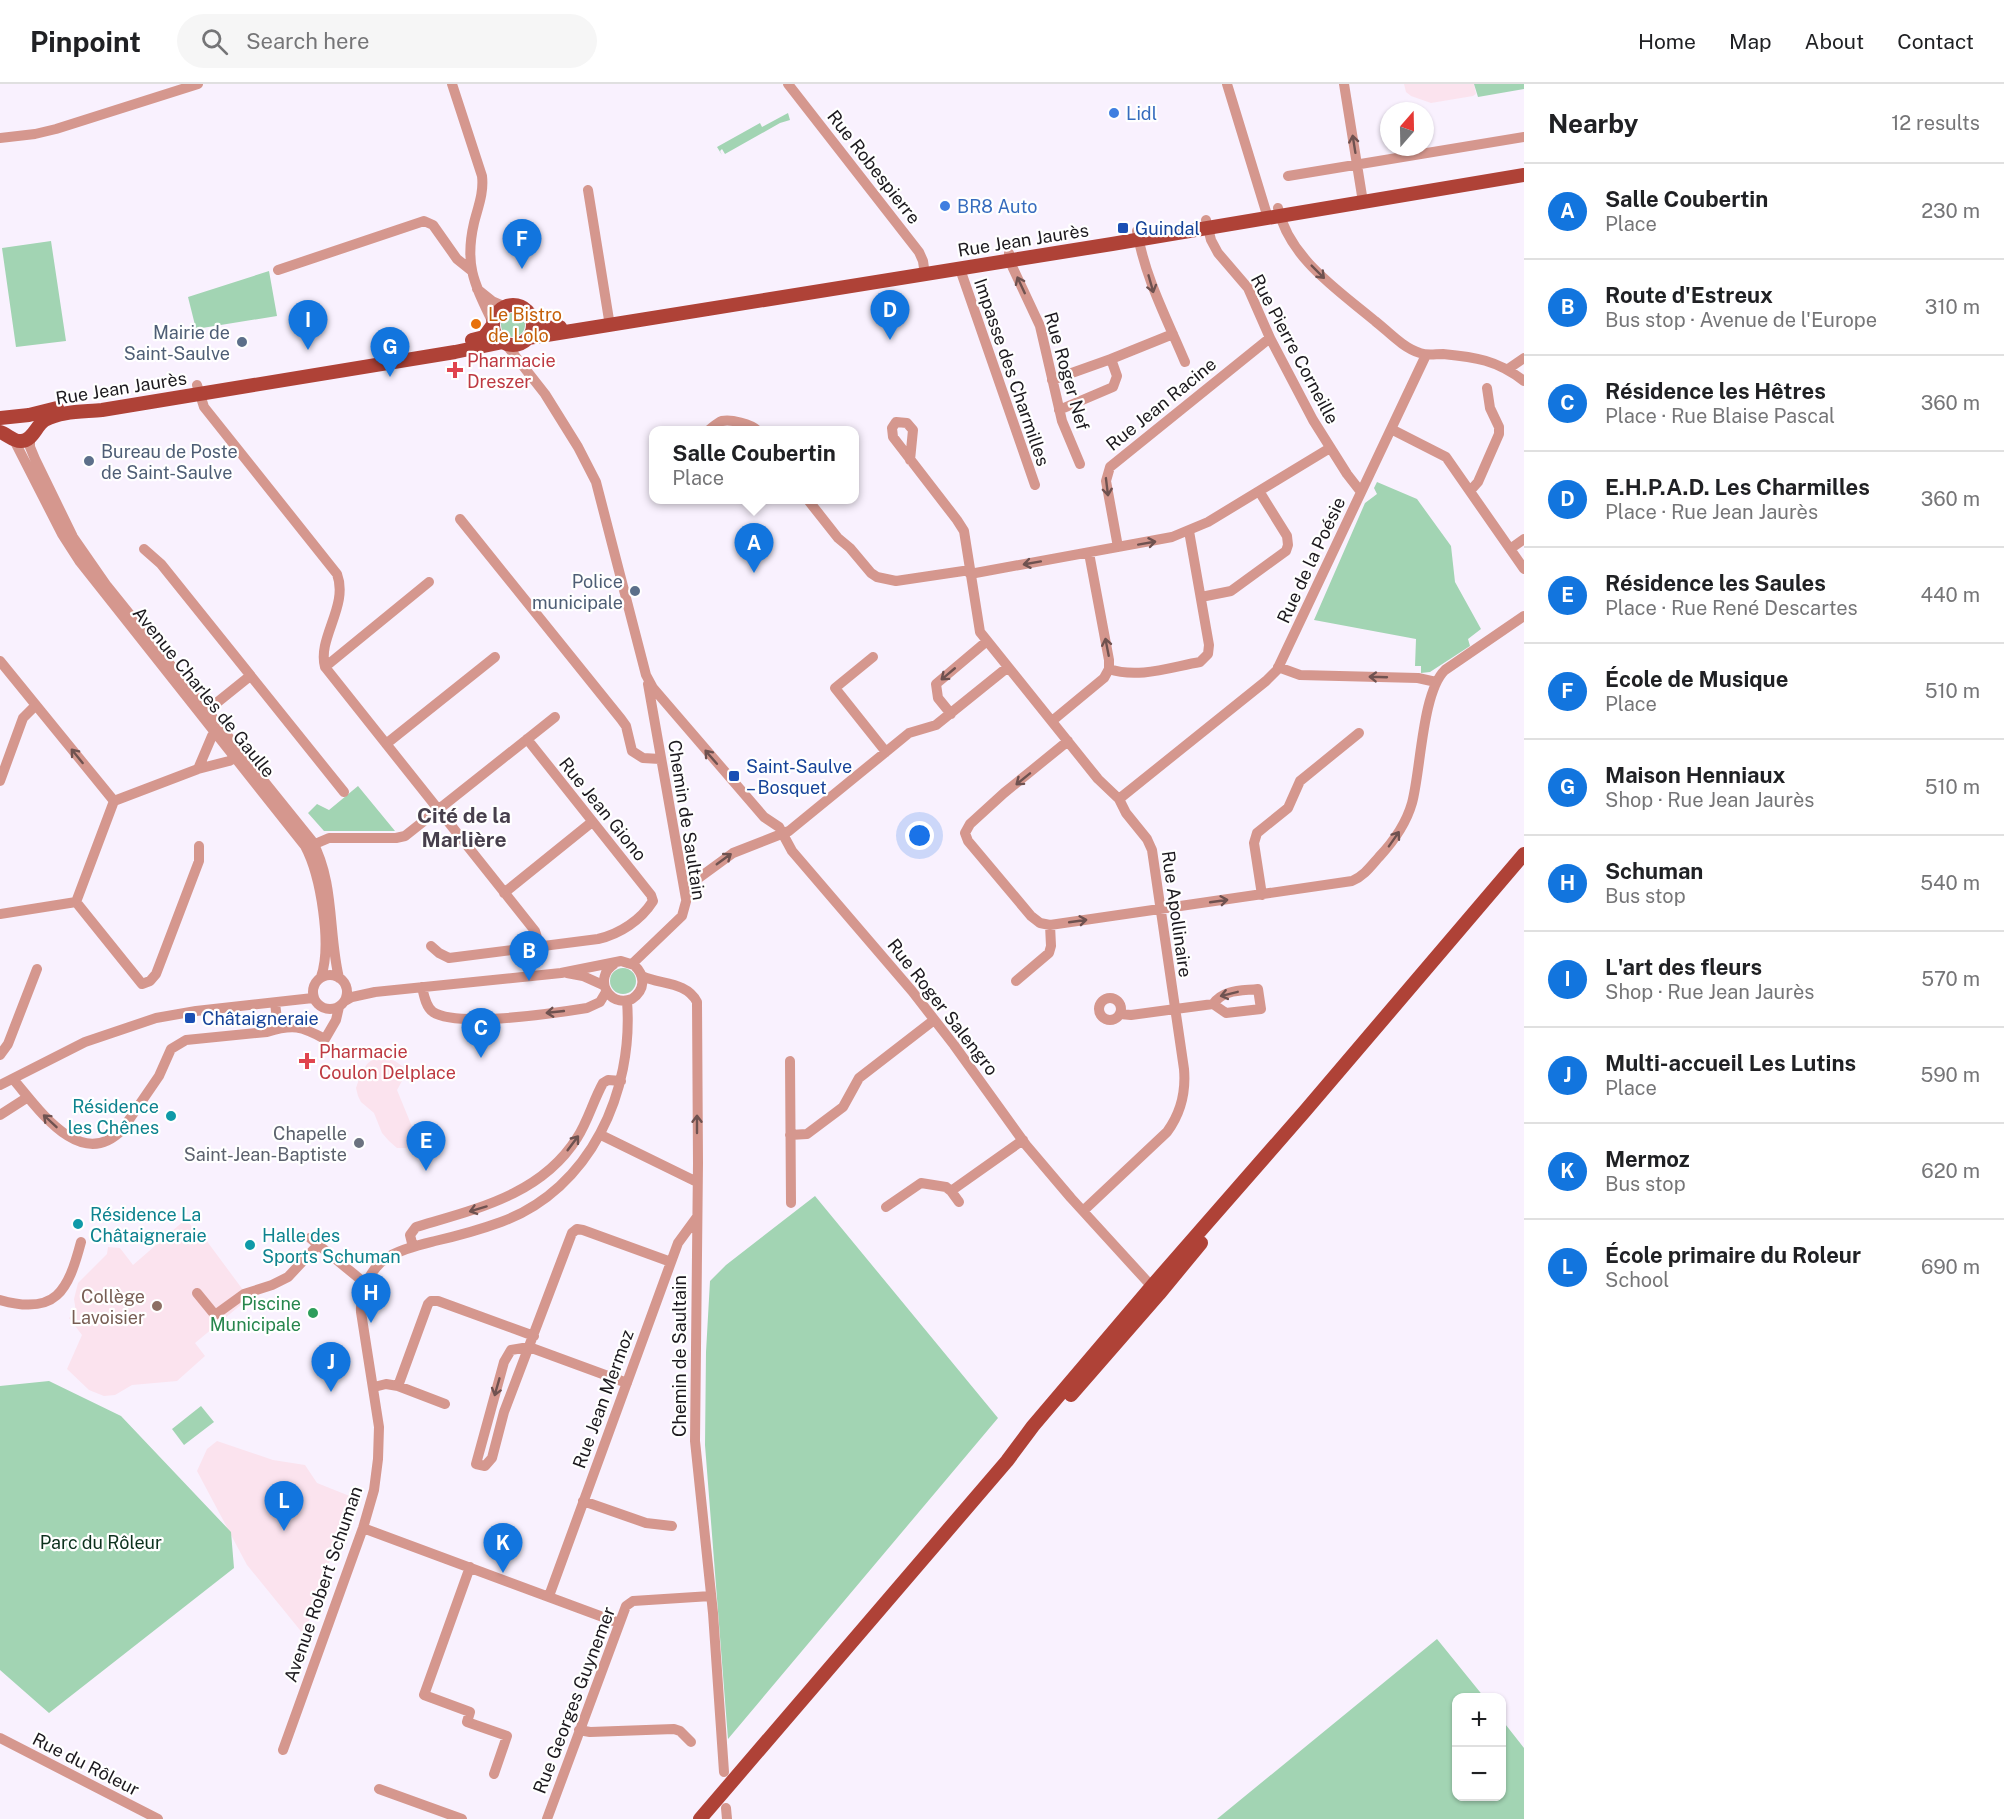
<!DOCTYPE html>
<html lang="en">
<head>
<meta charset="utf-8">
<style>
	:root { --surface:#fff; --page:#f6f6f6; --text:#202124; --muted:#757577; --line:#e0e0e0; --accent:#1275de }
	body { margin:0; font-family:"Public Sans",sans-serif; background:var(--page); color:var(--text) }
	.controls { position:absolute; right:18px; bottom:18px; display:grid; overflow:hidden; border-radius:12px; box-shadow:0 2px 4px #0004 }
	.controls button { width:54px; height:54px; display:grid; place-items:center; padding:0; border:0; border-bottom:2px solid var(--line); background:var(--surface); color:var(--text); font:30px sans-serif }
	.compass { position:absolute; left:1380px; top:18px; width:54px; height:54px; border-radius:50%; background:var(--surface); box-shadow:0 2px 4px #0004; rotate:20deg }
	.you { position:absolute; left:920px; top:752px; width:21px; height:21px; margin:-15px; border:4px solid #fff; border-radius:50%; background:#1a73e8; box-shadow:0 0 0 9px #1a73e833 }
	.badge { display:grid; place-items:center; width:39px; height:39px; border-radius:50%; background:var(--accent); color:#fff; font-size:20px; font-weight:700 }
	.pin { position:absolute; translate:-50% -50px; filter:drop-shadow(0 2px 3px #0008) }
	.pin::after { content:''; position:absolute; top:32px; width:21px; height:18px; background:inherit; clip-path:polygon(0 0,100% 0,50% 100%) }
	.popup { position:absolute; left:649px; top:342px; width:210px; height:78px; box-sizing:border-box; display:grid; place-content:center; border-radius:12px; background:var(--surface); filter:drop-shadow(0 2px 4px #0005); font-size:20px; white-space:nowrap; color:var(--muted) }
	.popup b { font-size:22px; color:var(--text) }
	.popup::after { content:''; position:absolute; left:50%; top:100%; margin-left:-12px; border:12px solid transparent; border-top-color:var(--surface) }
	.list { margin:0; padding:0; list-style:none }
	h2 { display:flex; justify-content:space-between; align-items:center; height:78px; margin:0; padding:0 24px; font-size:26px }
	h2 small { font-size:20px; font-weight:400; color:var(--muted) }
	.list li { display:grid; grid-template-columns:39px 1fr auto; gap:18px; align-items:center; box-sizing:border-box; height:96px; padding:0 24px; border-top:2px solid var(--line) }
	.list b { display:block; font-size:22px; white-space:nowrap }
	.list p { margin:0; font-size:20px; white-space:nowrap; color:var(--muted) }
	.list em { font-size:20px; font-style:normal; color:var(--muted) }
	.icon { flex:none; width:33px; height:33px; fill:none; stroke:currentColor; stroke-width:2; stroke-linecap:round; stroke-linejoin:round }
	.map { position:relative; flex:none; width:1524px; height:1735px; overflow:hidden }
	header { display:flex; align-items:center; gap:36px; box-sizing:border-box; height:84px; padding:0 30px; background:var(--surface); border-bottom:2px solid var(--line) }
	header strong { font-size:28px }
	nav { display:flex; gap:33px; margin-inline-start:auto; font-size:21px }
	.search { width:420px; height:54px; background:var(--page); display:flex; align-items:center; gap:15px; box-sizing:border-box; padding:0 21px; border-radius:33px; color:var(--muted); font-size:22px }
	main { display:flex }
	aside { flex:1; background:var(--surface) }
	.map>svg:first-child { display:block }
	.education { fill:#fbe3ee }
	.green { fill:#a2d4b3 }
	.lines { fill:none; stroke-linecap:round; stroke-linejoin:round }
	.minor { stroke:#d5978e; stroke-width:10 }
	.major { stroke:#af4237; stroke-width:14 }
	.oneway { stroke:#6f5250 }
	.shop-dot { fill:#3f7fe0; stroke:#fff; stroke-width:2 }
	.transit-dot { fill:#1a4fb4; stroke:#fff; stroke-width:2 }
	.food-dot { fill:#e8710a; stroke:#fff; stroke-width:2 }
	.service-dot { fill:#5c6f8a; stroke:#fff; stroke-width:2 }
	.health-dot { fill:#e0444e; stroke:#fff; stroke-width:2 }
	.culture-dot { fill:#0f9aa8; stroke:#fff; stroke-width:2 }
	.worship-dot { fill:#6b7280; stroke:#fff; stroke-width:2 }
	.education-dot { fill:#8d6e63; stroke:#fff; stroke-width:2 }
	.leisure-dot { fill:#2e9e5b; stroke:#fff; stroke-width:2 }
	.labels { text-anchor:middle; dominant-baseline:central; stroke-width:4.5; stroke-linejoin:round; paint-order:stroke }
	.shop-label { font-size:18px; fill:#366cbe; stroke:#fff; text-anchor:start }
	.street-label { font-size:18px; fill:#1c191e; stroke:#fff }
	.transit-label { font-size:18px; fill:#164399; stroke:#fff; text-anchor:start }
	.food-label { font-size:18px; fill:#c56008; stroke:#fff; text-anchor:start }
	.service-label { font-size:18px; fill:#4e5e75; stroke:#fff; text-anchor:end }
	.health-label { font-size:18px; fill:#be3a42; stroke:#fff; text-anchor:start }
	.culture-label { font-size:18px; fill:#0d838f; stroke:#fff; text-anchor:start }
	.worship-label { font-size:18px; fill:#5b616d; stroke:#fff; text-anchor:end }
	.education-label { font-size:18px; fill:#785e54; stroke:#fff; text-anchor:end }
	.leisure-label { font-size:18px; fill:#27864d; stroke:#fff; text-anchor:end }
	.park-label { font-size:18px; fill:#0c311d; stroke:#fff }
	.quarter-label { font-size:21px; font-weight:bold; fill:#473f4c; stroke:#fff }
</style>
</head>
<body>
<header>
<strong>Pinpoint</strong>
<div class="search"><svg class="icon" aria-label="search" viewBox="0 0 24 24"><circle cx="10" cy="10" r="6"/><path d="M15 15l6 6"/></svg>Search here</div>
<nav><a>Home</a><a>Map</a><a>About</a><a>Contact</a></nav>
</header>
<main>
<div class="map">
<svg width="1524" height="1735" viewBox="0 0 1524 1735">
	<rect width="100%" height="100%" fill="#f9f1fe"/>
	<path class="education" d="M1404 0H1474L1476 10 1473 12 1431 19 1411 12 1406 8Z
		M373 975H388L395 977 405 984 407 988 397 1006 415 1050 414 1058 406 1064H397L389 1057 382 1049 374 1029 361 1018 358 1012 356 1004 360 992 367 980Z
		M186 1135 202 1156H206L249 1214 195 1259 205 1272 177 1297 132 1301 115 1311 104 1312 89 1306 67 1285 82 1251 69 1234 76 1228 74 1215 78 1199 107 1170 108 1163 120 1164 133 1181Z
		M217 1357 273 1376 305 1381 317 1399 352 1413 304 1551 247 1481 197 1387 207 1365Z"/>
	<path class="green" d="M1474 0H1524V5L1478 13Z
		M788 29 790 36 780 39 725 70 722 65 720 67 722 71 717 63 760 39 762 43Z
		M51 157 66 257 16 263 2 164Z
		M269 187 277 232 196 245 188 213Z
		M501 241a12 12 0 1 1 24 0a12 12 0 1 1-24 0Z
		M1377 398 1417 415 1451 462 1455 498 1481 545 1468 555 1470 562 1430 588 1421 589V582H1415L1416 555 1314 536 1365 419 1377 410 1374 404Z
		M358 702 395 747H324L308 729 317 720 329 726Z
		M610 897a13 13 0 1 1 26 0a13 13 0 1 1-26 0Z
		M815 1112 998 1334 728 1655 705 1361 706 1268 710 1197 726 1181Z
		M49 1297 121 1332 231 1448 234 1484 49 1629 0 1586V1302Z
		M201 1322 214 1338 184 1361 172 1345Z
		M1437 1555 1484 1613 1456 1614V1712H1502V1636L1524 1664V1735H1217Z"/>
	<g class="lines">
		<path class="minor" d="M452 0 482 92C484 109 478 123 474 139 464 182 475 201 493 239
			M788 0 919 168 923 177 925 191
			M1227 0 1268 134
			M1344 0 1363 118
			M0 54 35 50 56 45 198 0
			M1288 92 1524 53
			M588 106 610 242
			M1278 124C1289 174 1338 206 1375 237 1389 248 1403 264 1420 269 1427 272 1435 270 1443 270 1475 273 1497 276 1524 297
			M1206 136 1211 156 1218 169 1248 204 1270 254 1313 336 1347 390 1361 408
			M1137 147C1145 194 1167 235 1185 278
			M1009 169 1011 180 1040 242 1062 337 1080 380
			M960 185 1035 401
			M278 186 424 137 433 141 457 175 472 187
			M477 205 492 217 506 223
			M505 259 545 310 578 363 596 398 646 591 653 604 764 733 779 743 792 767 912 907 954 961 1026 1061 1071 1114 1155 1206
			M1508 285 1524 274
			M1052 296 1111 275
			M197 301 204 323 337 490C349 522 317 554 325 583
			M1059 326 1113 303 1117 292 1111 275 1173 250
			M1391 345 1446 373 1524 485
			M709 346C713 343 717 339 722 337 731 335 751 340 757 346
			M30 354V363L35 375 73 453 107 502 312 757C335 799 328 848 339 894
			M14 356 62 450 80 478 305 762C321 792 332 861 321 893
			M910 376 913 346 907 339 896 338 892 344 893 353 957 436 964 447 980 548 1098 695 1119 715 1126 729 1147 755 1152 766 1184 985C1186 1008 1181 1029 1167 1048L1083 1127
			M1470 407 1478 398 1499 350V343L1490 324 1487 304
			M808 416 838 454 850 464 871 489 877 493 896 497 970 486
			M460 435 621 635 626 642 632 667 643 674 660 675
			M1118 463 1106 397 1110 383 1270 254
			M144 465 161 480 344 708
			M1510 465 1524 455
			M970 490 1172 453 1208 438 1330 364
			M1201 513 1231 507 1286 467 1288 461 1287 452 1259 407
			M873 573 835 604 886 668
			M0 577 114 717
			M325 583 535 847 540 863
			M325 583 429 498
			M1278 583 1300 591 1418 594 1436 598
			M1109 585C1138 595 1171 583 1200 578L1208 570 1209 561 1189 447
			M648 600 686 815
			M204 629 250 592
			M951 630 938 614 936 600 987 557
			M1052 637 1104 594 1109 585V576L1089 469
			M1068 657 1004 709 970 740 965 749 968 757 1031 832 1040 839 1050 841 1352 797C1364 792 1371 782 1379 773 1394 757 1406 740 1412 719 1421 686 1422 608 1445 586L1524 532
			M386 660 495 573
			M198 685 212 652 221 644
			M0 697 23 634 36 621
			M1119 715 1266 597 1277 586 1426 271
			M114 717 198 685 229 677 240 671
			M308 763 329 754H396L405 752 555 633
			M504 809 592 738
			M1262 811 1254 759 1257 749 1288 724 1300 697 1359 649
			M76 818 142 900 150 897 156 890 199 777V762
			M0 830 76 818 114 717
			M431 862 439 869 449 874 598 855C620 850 641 836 653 817L651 811 527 655
			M632 880 682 832 690 803 696 796 733 769 789 747 909 649 936 641 1008 583
			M567 889 583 892 603 901
			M313 908a17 17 0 1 1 34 0a17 17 0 1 1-34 0Z
			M642 892C660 901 686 897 697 918L698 1079 695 1357 713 1529 724 1688
			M1016 897 1049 869 1051 862 1050 841
			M422 903C424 912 426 923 433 928 458 944 556 929 587 924L600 918 606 908
			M1099 925a11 11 0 1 1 22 0a11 11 0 1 1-22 0Z
			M345 917 352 913 375 908 561 889 621 877 634 881C646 892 645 906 632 915 608 924 593 894 614 880
			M275 919 278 943
			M1120 930 1131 931 1213 920C1224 905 1241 907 1258 905L1261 925 1226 929 1213 920
			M0 971 8 960 37 885
			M790 977 791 1119
			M13 995C38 1024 80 1088 122 1046L159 992 171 965 186 956 267 948C293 940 301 942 325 955L336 936 339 923
			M0 1001 85 958 156 934 196 927 313 914
			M0 1031 28 1013
			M601 1051 697 1098
			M790 1051 807 1050 843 1023 859 994 934 936
			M959 1118 951 1107 1023 1056
			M886 1123 921 1099 946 1103 951 1107
			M310 1154 366 1200
			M413 1163 410 1151 416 1143C476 1125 541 1111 577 1054 588 1037 593 1017 603 999L608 996 621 997
			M197 1209 215 1231 244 1210 272 1201 288 1193 318 1161
			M0 1216C56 1232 68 1207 81 1158
			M627 1299 529 1263 511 1266 504 1278 476 1380 485 1382 492 1374 504 1328 572 1149 577 1145 583 1146 671 1178
			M398 1302 445 1320
			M374 1303 386 1300 398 1302 428 1220 431 1217H438L534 1252
			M583 1417 646 1439 672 1442
			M363 1444 619 1539
			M470 1483 424 1611 470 1628 467 1638 507 1652 494 1690
			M549 1512 678 1159 697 1133
			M579 1646 590 1648 674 1645 680 1647 691 1658
			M0 1654 158 1735
			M283 1666 363 1444 374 1406 378 1375 379 1343 361 1228C360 1208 370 1184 388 1173 402 1165 419 1161 435 1157 457 1152 479 1146 501 1138 591 1105 634 1007 627 917
			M379 1705 462 1735
			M726 1724 727 1735
			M547 1735 626 1522 633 1517 711 1512"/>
		<path class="major" d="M493 241a20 20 0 1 1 40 0a20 20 0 1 1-40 0Z
			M533 236 545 244 560 243
			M528 254 1112 160 1524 91
			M472 256 484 253 493 241
			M0 334 29 331 57 324
			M0 348C7 350 14 358 21 357 33 357 36 341 45 336 61 327 84 328 102 326L455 268 503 258
			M1071 1311 1159 1210 1201 1159
			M700 1735 1007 1377 1033 1342 1152 1202 1305 1027 1524 770"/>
	</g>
	<defs><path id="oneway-shaft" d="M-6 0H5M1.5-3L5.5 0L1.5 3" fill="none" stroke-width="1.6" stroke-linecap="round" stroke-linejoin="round" transform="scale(1.5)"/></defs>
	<g class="oneway">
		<use href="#oneway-shaft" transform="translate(1354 60) rotate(-99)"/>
		<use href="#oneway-shaft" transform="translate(1318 188) rotate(45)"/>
		<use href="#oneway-shaft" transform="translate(1151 200) rotate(74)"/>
		<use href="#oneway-shaft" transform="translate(1021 201) rotate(-115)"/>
		<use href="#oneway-shaft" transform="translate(1107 403) rotate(83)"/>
		<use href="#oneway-shaft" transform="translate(1147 459) rotate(-10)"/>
		<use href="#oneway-shaft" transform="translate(1032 479) rotate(170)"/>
		<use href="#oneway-shaft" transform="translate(1107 563) rotate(-101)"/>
		<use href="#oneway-shaft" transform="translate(948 590) rotate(140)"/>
		<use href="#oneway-shaft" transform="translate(1378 593) rotate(-178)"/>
		<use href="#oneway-shaft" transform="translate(77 672) rotate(-129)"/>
		<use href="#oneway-shaft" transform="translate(711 673) rotate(-131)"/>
		<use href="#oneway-shaft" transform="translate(1023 695) rotate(141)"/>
		<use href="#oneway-shaft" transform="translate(1394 755) rotate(-55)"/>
		<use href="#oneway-shaft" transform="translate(724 775) rotate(-36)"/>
		<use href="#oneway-shaft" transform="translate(1219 817) rotate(-8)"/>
		<use href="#oneway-shaft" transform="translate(1078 837) rotate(-8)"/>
		<use href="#oneway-shaft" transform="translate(1229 910) rotate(166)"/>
		<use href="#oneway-shaft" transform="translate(555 928) rotate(174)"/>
		<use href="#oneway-shaft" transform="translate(50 1037) rotate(-137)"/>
		<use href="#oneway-shaft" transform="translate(697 1040) rotate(-90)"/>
		<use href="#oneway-shaft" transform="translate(573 1059) rotate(-53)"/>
		<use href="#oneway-shaft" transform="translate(478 1125) rotate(163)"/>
		<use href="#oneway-shaft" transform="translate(497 1303) rotate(106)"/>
	</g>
	<g class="shop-dot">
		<circle cx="1114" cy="29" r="6"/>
		<circle cx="945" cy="122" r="6"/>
	</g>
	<g class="transit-dot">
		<rect x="1117" y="138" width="12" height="12" rx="3"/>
		<rect x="728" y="686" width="12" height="12" rx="3"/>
		<rect x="184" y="928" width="12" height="12" rx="3"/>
	</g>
	<circle class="food-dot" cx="476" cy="240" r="6"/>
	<g class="service-dot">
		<circle cx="242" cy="258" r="6"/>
		<circle cx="89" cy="377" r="6"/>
		<circle cx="635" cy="507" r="6"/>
	</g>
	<g class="health-dot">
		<path d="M452 277h6v6h6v6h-6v6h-6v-6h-6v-6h6z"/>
		<path d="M304 968h6v6h6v6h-6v6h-6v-6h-6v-6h6z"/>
	</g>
	<g class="culture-dot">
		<circle cx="171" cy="1032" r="6"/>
		<circle cx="78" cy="1140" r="6"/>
		<circle cx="250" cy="1161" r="6"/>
	</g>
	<circle class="worship-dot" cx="359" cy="1059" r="6"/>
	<circle class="education-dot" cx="157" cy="1222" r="6"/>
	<circle class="leisure-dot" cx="313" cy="1229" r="6"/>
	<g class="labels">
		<g class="shop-label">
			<text x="1126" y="29">Lidl</text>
			<text x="957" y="122">BR8 Auto</text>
		</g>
		<g class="street-label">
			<text transform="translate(874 83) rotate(52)">Rue Robespierre</text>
			<text transform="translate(1023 156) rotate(-9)">Rue Jean Jaurès</text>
			<text transform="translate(1295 265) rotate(62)">Rue Pierre Corneille</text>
			<text transform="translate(1067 287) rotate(74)">Rue Roger Nef</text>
			<text transform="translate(1012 288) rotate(71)">Impasse des Charmilles</text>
			<text transform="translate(121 304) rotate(-9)">Rue Jean Jaurès</text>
			<text transform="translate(1161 320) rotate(-39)">Rue Jean Racine</text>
			<text transform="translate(1311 476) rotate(-65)">Rue de la Poésie</text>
			<text transform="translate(204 608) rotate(51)">Avenue Charles de Gaulle</text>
			<text transform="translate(603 725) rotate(51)">Rue Jean Giono</text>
			<text transform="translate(687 736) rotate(81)">Chemin de Saultain</text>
			<text transform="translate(1177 830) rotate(82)">Rue Apollinaire</text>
			<text transform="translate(943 923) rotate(52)">Rue Roger Salengro</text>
			<text transform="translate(679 1272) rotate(-90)">Chemin de Saultain</text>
			<text transform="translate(603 1315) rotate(-70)">Rue Jean Mermoz</text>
			<text transform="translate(323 1500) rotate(-71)">Avenue Robert Schuman</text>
			<text transform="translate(574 1616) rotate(-69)">Rue Georges Guynemer</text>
			<text transform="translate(86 1680) rotate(27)">Rue du Rôleur</text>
		</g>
		<g class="transit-label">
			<text x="1135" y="144">Guindal</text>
			<text x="746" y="682">Saint-Saulve<tspan x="746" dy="21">– Bosquet</tspan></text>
			<text x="202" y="934">Châtaigneraie</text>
		</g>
		<g class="food-label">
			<text x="488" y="230">Le Bistro<tspan x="488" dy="21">de Lolo</tspan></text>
		</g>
		<g class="service-label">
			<text x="230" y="248">Mairie de<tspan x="230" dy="21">Saint-Saulve</tspan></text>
			<text x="101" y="367" text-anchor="start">Bureau de Poste<tspan x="101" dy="21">de Saint-Saulve</tspan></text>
			<text x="623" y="497">Police<tspan x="623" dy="21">municipale</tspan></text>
		</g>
		<g class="health-label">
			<text x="467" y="276">Pharmacie<tspan x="467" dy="21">Dreszer</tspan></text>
			<text x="319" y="967">Pharmacie<tspan x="319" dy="21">Coulon Delplace</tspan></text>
		</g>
		<g class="culture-label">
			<text x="159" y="1022" text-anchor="end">Résidence<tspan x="159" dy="21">les Chênes</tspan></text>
			<text x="90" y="1130">Résidence La<tspan x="90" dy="21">Châtaigneraie</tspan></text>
			<text x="262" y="1151">Halle des<tspan x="262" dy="21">Sports Schuman</tspan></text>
		</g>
		<g class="worship-label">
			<text x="347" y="1049">Chapelle<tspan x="347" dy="21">Saint-Jean-Baptiste</tspan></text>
		</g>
		<g class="education-label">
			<text x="145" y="1212">Collège<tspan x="145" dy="21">Lavoisier</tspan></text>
		</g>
		<g class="leisure-label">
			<text x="301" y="1219">Piscine<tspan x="301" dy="21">Municipale</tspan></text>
		</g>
		<g class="park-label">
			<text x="101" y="1458">Parc du Rôleur</text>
		</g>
		<g class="quarter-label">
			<text x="464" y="731">Cité de la<tspan x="464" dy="24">Marlière</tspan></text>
		</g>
	</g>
</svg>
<div class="controls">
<button>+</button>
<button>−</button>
</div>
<svg class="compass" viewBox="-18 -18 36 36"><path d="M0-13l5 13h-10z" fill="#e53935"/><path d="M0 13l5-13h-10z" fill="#757577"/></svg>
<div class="you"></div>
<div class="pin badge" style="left:754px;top:489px">A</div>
<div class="popup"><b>Salle Coubertin</b>Place</div>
<div class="pin badge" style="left:529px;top:897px">B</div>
<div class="pin badge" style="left:481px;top:974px">C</div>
<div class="pin badge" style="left:890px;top:256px">D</div>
<div class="pin badge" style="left:426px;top:1087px">E</div>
<div class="pin badge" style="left:522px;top:185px">F</div>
<div class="pin badge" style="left:390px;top:293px">G</div>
<div class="pin badge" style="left:371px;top:1239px">H</div>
<div class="pin badge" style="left:308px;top:266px">I</div>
<div class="pin badge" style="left:331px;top:1308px">J</div>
<div class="pin badge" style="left:503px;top:1489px">K</div>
<div class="pin badge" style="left:284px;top:1447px">L</div>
</div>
<aside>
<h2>Nearby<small>12 results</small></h2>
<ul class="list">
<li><span class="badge">A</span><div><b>Salle Coubertin</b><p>Place</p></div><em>230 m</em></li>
<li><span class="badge">B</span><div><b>Route d'Estreux</b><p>Bus stop · Avenue de l'Europe</p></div><em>310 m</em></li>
<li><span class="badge">C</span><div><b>Résidence les Hêtres</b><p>Place · Rue Blaise Pascal</p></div><em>360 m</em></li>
<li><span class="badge">D</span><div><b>E.H.P.A.D. Les Charmilles</b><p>Place · Rue Jean Jaurès</p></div><em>360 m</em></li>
<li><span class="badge">E</span><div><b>Résidence les Saules</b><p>Place · Rue René Descartes</p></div><em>440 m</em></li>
<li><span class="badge">F</span><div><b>École de Musique</b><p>Place</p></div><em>510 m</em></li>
<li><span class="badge">G</span><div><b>Maison Henniaux</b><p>Shop · Rue Jean Jaurès</p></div><em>510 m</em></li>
<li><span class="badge">H</span><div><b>Schuman</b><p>Bus stop</p></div><em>540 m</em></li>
<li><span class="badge">I</span><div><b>L'art des fleurs</b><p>Shop · Rue Jean Jaurès</p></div><em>570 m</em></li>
<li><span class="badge">J</span><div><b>Multi-accueil Les Lutins</b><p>Place</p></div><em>590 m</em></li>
<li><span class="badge">K</span><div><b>Mermoz</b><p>Bus stop</p></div><em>620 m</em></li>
<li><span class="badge">L</span><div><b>École primaire du Roleur</b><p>School</p></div><em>690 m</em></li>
</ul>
</aside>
</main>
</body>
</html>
